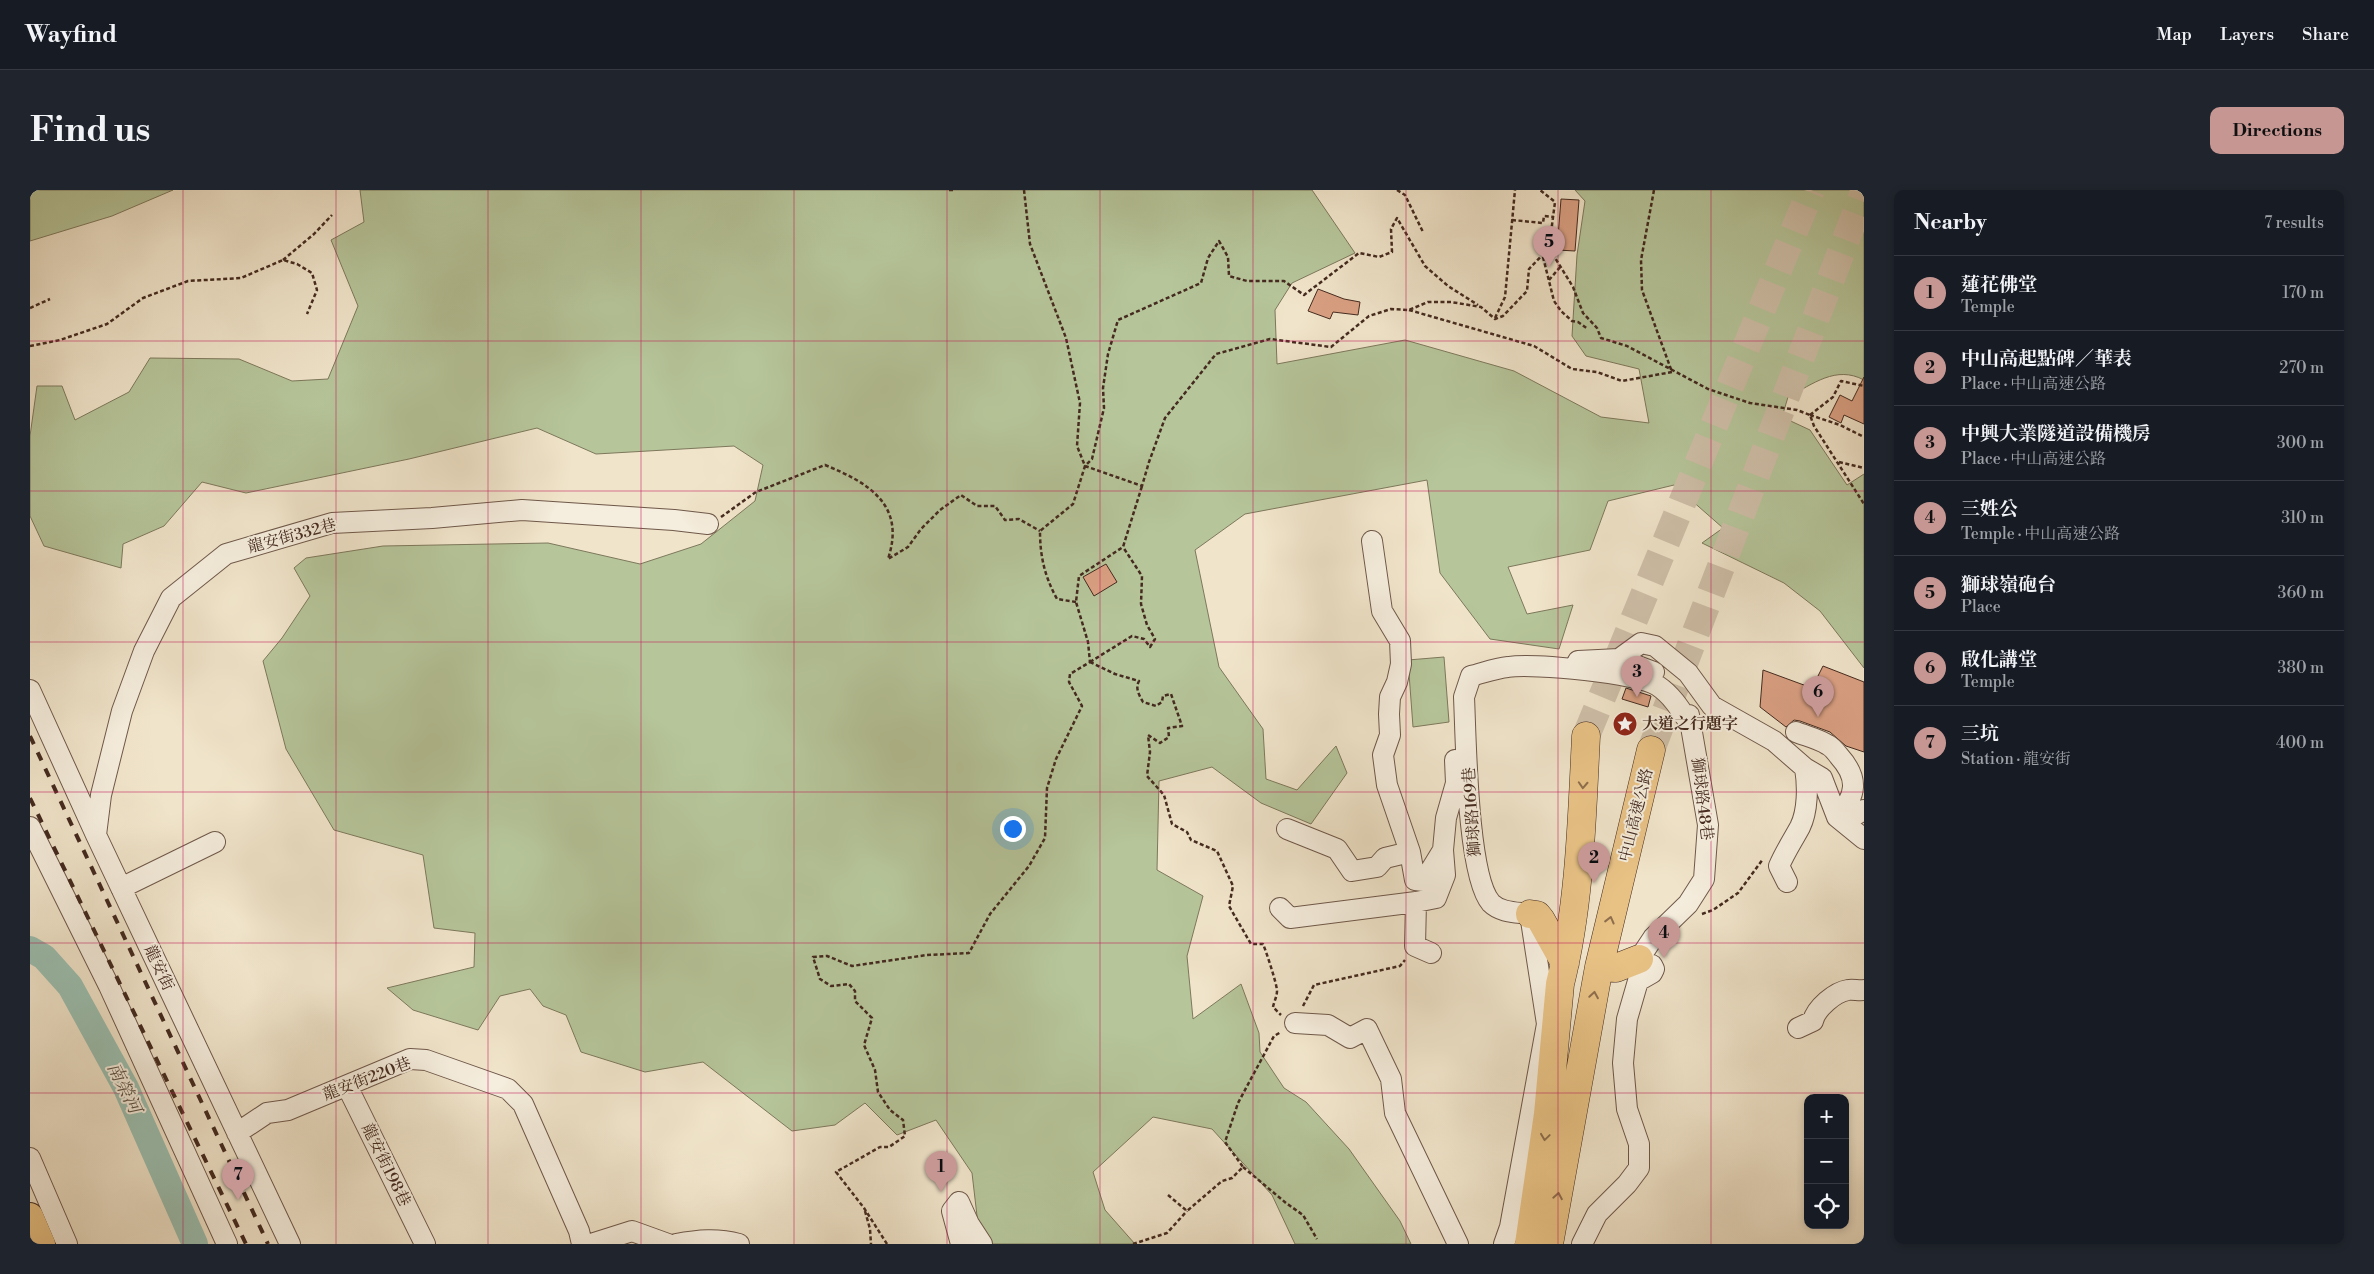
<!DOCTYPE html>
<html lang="en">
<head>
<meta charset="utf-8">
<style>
	:root { --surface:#171b24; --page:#20242c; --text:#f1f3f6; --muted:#9ea1a6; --line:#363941; --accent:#c59692 }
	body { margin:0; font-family:"Libre Bodoni","Noto Serif TC",serif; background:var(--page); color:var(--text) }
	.controls { position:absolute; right:15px; bottom:15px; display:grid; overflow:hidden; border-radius:10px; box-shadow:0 2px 8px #0003 }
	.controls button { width:45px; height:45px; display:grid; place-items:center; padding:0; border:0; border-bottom:1px solid var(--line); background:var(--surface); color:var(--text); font:25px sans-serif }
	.you { position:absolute; left:982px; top:638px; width:18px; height:18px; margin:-12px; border:4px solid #fff; border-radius:50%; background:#1a73e8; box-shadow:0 0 0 8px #1a73e833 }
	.badge { display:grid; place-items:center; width:32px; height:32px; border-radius:50%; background:var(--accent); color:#111; font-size:16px; font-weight:700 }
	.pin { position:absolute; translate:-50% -41px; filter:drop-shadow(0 1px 2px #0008) }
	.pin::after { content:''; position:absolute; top:26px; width:18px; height:15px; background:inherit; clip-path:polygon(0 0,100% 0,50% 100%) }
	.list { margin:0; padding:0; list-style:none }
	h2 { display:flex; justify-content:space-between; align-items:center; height:65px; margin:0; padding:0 20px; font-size:21px }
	h2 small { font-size:16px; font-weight:400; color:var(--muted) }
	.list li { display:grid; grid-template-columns:32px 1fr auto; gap:15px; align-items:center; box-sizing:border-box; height:75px; padding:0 20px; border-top:1px solid var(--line) }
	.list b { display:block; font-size:19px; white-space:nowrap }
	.list p { margin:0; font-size:16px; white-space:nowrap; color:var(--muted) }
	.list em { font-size:16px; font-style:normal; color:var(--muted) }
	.icon { flex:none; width:28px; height:28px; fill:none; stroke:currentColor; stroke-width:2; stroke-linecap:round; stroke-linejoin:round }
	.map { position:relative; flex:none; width:1834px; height:1054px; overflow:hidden; border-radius:10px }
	header { display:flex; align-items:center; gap:30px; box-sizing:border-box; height:70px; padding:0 25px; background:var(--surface); border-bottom:1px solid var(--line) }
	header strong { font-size:24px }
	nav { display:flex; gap:28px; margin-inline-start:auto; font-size:18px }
	.intro { display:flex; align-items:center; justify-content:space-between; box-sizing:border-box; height:120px; padding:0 30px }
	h1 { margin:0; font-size:35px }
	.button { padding:12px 22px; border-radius:10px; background:var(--accent); color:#111; font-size:18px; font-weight:700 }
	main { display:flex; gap:30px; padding:0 30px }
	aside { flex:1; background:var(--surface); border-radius:10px; box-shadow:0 2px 8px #0003 }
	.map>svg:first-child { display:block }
	.green { fill:#b6c59a; stroke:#7d785c }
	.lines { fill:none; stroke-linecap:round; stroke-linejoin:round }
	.river { stroke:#9bbfb0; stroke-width:26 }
	.building { fill:#daa083; stroke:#442a1f }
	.highway-tunnel { stroke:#cebfa8; stroke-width:28; stroke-dasharray:28 14; stroke-linecap:butt }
	.minor-casing { stroke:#6f584a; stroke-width:22 }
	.major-casing { stroke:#442a1f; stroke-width:28 }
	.highway-casing { stroke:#442a1f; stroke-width:29 }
	.path { stroke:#442a1f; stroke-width:2.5; stroke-dasharray:4 2.5; stroke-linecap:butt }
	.minor { stroke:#f5eddd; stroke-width:20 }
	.major { stroke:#e8c285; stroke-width:26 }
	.highway { stroke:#e8c285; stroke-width:28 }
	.rail { stroke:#442a1f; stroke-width:4; stroke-dasharray:9 9; stroke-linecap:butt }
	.oneway { stroke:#8e6e4d }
	.grid { fill:none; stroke:#c2185b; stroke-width:1; stroke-opacity:0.55 }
	.labels { text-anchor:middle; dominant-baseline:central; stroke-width:4; stroke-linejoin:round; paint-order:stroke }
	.street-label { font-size:16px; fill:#442a1f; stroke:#f5eddd }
	.poi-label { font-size:16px; font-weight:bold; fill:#442a1f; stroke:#f5eddd; text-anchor:start }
	.water-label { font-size:18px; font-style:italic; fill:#5a4f43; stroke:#f5eddd }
</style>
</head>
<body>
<header>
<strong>Wayfind</strong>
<nav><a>Map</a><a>Layers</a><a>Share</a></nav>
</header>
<div class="intro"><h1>Find us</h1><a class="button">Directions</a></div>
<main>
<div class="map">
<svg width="1834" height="1054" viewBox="0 0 1834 1054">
	<rect width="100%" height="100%" fill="#f0e4ca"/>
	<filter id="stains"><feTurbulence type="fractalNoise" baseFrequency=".004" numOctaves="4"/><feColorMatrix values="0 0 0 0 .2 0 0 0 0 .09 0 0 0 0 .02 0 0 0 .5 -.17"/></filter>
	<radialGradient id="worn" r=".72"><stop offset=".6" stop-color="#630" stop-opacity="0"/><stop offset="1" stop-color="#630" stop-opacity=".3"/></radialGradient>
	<path class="green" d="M0 0H143L82 26 0 51Z
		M330 0H1282L1325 63 1262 93 1245 120 1247 174 1375 150 1484 181 1571 227 1619 233 1609 179 1556 166 1542 146 1547 65 1555 11 1545 0H1834V190C1806 175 1783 194 1758 207L1752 227 1780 240 1817 295 1834 284V478L1790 421 1754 393 1672 353 1693 338 1644 295 1578 311 1560 360 1478 377 1497 424 1543 415 1529 459 1460 449 1410 383 1397 290 1215 324 1165 360 1189 477 1233 539 1236 589 1267 600 1306 556 1317 583 1281 634 1231 613 1182 577 1129 591 1127 680 1173 706 1157 766 1163 829 1211 794 1229 843 1230 862 1254 898 1276 912 1319 959 1370 1031 1381 1054H1265L1242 1005 1182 939 1123 927 1063 982 1075 1020 1105 1054H922L949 1043 942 983 906 930 867 945 835 913 805 935 762 941 673 872 615 882 551 862 536 825 513 816 500 799 470 806 448 840 383 820 357 798 444 777 445 743 404 738 393 665 304 640 256 559 233 471 252 448 280 406 264 378 276 368 353 356 518 353 610 374 671 354 725 311 733 275 704 256 566 264 507 238 379 269 216 303 172 292 134 336 93 354 91 378 14 356 0 326V246L7 196H32L45 230 99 202 120 168 209 169 262 191 298 189 328 116 301 50 334 32Z
		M1414 467 1419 532 1383 537 1378 470Z"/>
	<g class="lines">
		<path class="river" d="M0 759 14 767 40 796 96 898 165 1054"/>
	</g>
	<path class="building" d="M1531 9 1549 10 1545 61 1527 60Z
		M1288 99 1314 109 1330 112 1328 125 1303 122 1300 129 1278 121Z
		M1834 187V234L1814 225 1811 233 1799 227 1810 205 1822 211Z
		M1076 374 1087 392 1064 406 1053 387Z
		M1793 476 1834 492V562L1816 556 1800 542 1770 531 1764 530 1756 537 1730 517 1733 480 1782 498Z
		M1596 498 1621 506 1618 517 1592 509Z"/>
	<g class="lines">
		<path class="highway-tunnel" d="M1556 546 1781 0
			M1621 560 1834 2"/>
		<defs>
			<path id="minor" d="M1342 351 1352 421 1370 451 1371 474 1367 492 1360 507 1359 524 1360 545 1353 565 1357 595 1380 662 1385 690 1394 691 1413 660
				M1589 469 1611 453 1625 456 1658 483 1682 516 1744 551 1775 578 1792 588 1807 627 1834 649
				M1548 471 1589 469 1624 482
				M0 500 66 645 260 1054
				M1766 542C1776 546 1789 549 1798 555 1802 557 1806 562 1809 566 1829 588 1827 606 1807 627
				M1807 627 1827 624 1834 620
				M0 637 79 796 197 1054
				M1257 639 1307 659 1322 681 1347 677 1355 668 1380 662
				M66 645 71 605 92 521 114 461 141 408 196 364 302 333 402 328 492 320 644 330 678 334
				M1757 692 1749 676C1755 662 1763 650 1770 637 1778 621 1778 596 1775 578
				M91 698 185 652
				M1250 718 1260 728 1386 712
				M1401 763 1385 756 1386 712 1406 708 1415 685 1413 660 1416 628 1426 593 1425 570
				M1609 769 1623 748 1658 714 1674 689 1678 635 1659 525
				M1265 833 1298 835 1320 848 1337 839 1361 889 1365 923 1428 1054
				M1768 838 1783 831C1786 818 1805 802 1818 800 1823 799 1829 801 1834 800
				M317 896 395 1054
				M207 943 237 923 258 920 380 869 396 870 478 899 493 914 549 1041 552 1054
				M0 968 37 1054
				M561 1054 602 1041 638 1054
				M646 1054C668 1050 687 1048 709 1054
				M931 1054 922 1021 929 1012 939 1034 952 1054
				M1474 1054 1480 1037 1517 834 1500 724C1487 722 1471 723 1461 713 1437 686 1436 548 1434 507L1441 486C1453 483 1466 478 1478 477 1503 473 1609 483 1628 496 1643 506 1652 522 1662 537
				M1552 1054 1567 1024 1597 994 1609 978V954L1597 919 1593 873 1597 829 1608 791 1622 783 1624 779 1622 775 1608 781 1597 777"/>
			<path id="major" d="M0 1026 12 1054"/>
			<path id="highway" d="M1500 724 1507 725 1511 730 1535 773
				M1569 777 1586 778 1609 769
				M1499 1054 1518 924 1530 794C1550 715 1552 626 1556 546
				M1519 1054 1569 777 1621 560"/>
		</defs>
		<use href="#minor" class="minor-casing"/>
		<use href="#major" class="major-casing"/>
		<use href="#highway" class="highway-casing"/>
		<path class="path" d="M919 0H925
			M994 0 1000 54 1036 148 1050 213 1047 256 1055 276 1112 296 1119 272 1135 228 1186 164 1240 149 1301 157 1339 126 1361 119 1379 120 1398 112H1421L1451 117 1465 129 1473 126 1497 101 1499 79 1519 58 1525 12 1510 0
			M1367 0 1375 5 1393 42
			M1482 30 1513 33 1514 26 1524 27
			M1519 58 1543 97 1553 123 1567 138 1571 148 1597 156 1678 199 1720 213 1767 220 1780 225 1784 236 1834 314
			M1513 67 1524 111 1531 121 1542 131 1548 132 1558 139
			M253 70 284 44 302 25
			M1519 90 1531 76
			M0 118 20 109
			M1379 120 1504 156 1542 179 1567 182 1592 191 1642 182 1612 100 1611 70 1624 0
			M1465 128 1475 107 1485 0
			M0 156 30 150 77 134 113 108 158 91 211 88 253 70 267 74 282 83 287 100 277 124
			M1780 225 1803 207 1811 191 1834 196
			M1780 225 1810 235 1832 246 1834 245
			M1809 272 1834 278
			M691 327 726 302 795 275C839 293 876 315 858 369L878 357 891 339 910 320 931 305 947 316H965L975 330 989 329 1010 341
			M1046 412 1027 409C1015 387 1010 367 1010 341L1043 314 1055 276 1062 269 1074 218 1073 198 1078 164 1088 130 1171 93 1178 68 1189 51 1198 67 1199 86 1217 91H1254L1274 105 1329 63 1349 67 1362 62 1361 39 1367 28 1395 76 1418 96 1448 115
			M1060 472 1085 484 1109 491C1105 498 1109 505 1113 512L1126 516 1132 512 1133 506 1141 504 1152 536 1138 538 1139 547 1130 553 1118 545 1120 562 1117 586 1134 605 1142 634 1157 642 1161 650 1187 661 1203 696 1199 716 1221 754H1233C1236 761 1247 794 1247 801 1247 806 1244 812 1243 817L1251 825
			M1060 472 1102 446 1114 449 1120 457 1125 449 1117 435 1111 414 1112 386 1093 357
			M1672 724 1683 720 1708 703 1733 669
			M1273 816 1284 795 1370 776 1375 770
			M1213 977 1256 1013 1273 1025 1287 1049
			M1138 1005 1157 1021 1192 991 1202 988 1213 977 1195 952 1208 913 1244 846 1251 842
			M835 1021 840 1039 841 1054
			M857 1054 834 1018 806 982 850 957H859L875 946 873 930 860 920 848 902 845 880 834 855 842 828 825 811V801L819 794 801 796 790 789 783 767 797 766 822 776 897 765 939 763 960 724 999 676 1015 648 1017 598 1026 569 1052 516 1039 492 1040 484 1060 472 1058 452 1046 412 1049 386 1093 357 1112 296
			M1103 1054 1137 1043 1157 1021"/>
		<use href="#minor" class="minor"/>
		<use href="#major" class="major"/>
		<use href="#highway" class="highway"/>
		<path class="rail" d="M0 546 238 1054
			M0 608 216 1054"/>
	</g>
	<defs><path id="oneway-chevron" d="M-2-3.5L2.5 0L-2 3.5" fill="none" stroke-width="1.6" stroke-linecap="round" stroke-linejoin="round" transform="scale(1.25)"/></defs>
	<g class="oneway">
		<use href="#oneway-chevron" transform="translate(1553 595) rotate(93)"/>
		<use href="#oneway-chevron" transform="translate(1580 730) rotate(-76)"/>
		<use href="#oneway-chevron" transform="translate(1564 805) rotate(-81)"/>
		<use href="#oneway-chevron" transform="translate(1515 947) rotate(98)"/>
		<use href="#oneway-chevron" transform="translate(1528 1006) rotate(-80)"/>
	</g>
	<path class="grid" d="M153 0V1054M306 0V1054M458 0V1054M611 0V1054M764 0V1054M917 0V1054M1070 0V1054M1223 0V1054M1376 0V1054M1528 0V1054M1681 0V1054M0 151H1834M0 301H1834M0 452H1834M0 602H1834M0 753H1834M0 903H1834"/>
	<defs>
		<symbol id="sight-disc" viewBox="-11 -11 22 22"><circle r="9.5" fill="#8f2418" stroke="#f5eddd"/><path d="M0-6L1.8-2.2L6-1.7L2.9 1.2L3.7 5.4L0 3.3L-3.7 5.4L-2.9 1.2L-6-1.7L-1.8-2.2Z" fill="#fff"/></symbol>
	</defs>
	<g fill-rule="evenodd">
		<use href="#sight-disc" x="1581" y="520" width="28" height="28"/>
	</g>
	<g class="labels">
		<g class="street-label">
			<text transform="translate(262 346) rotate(-15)">龍安街332巷</text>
			<text transform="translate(1672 609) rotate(83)">獅球路48巷</text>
			<text transform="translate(1442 622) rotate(-94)">獅球路169巷</text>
			<text transform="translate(1606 625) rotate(-76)">中山高速公路</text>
			<text transform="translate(129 778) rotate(65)">龍安街</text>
			<text transform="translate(337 889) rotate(-21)">龍安街220巷</text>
			<text transform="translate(356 975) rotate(64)">龍安街198巷</text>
		</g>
		<g class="poi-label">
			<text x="1612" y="534">大道之行題字</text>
		</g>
		<g class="water-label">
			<text transform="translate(94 898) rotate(64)">南榮河</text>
		</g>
	</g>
	<rect width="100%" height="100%" filter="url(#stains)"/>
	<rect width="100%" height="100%" fill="url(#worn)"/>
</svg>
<div class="controls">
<button>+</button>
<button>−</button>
<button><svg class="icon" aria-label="locate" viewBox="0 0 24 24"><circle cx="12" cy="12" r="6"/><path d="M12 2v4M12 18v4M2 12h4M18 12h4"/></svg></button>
</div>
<div class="you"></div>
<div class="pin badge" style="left:911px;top:1002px">1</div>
<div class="pin badge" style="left:1564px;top:693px">2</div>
<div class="pin badge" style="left:1607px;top:507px">3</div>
<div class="pin badge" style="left:1634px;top:768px">4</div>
<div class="pin badge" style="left:1519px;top:77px">5</div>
<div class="pin badge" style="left:1788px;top:527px">6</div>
<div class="pin badge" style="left:208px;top:1010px">7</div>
</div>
<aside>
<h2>Nearby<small>7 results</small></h2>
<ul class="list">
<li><span class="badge">1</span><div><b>蓮花佛堂</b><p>Temple</p></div><em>170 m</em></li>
<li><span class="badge">2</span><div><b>中山高起點碑／華表</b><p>Place · 中山高速公路</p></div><em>270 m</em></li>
<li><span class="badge">3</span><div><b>中興大業隧道設備機房</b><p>Place · 中山高速公路</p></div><em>300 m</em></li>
<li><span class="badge">4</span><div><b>三姓公</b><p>Temple · 中山高速公路</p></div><em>310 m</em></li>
<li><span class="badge">5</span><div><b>獅球嶺砲台</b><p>Place</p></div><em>360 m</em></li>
<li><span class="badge">6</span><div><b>啟化講堂</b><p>Temple</p></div><em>380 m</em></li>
<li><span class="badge">7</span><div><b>三坑</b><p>Station · 龍安街</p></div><em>400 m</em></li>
</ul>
</aside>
</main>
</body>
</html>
